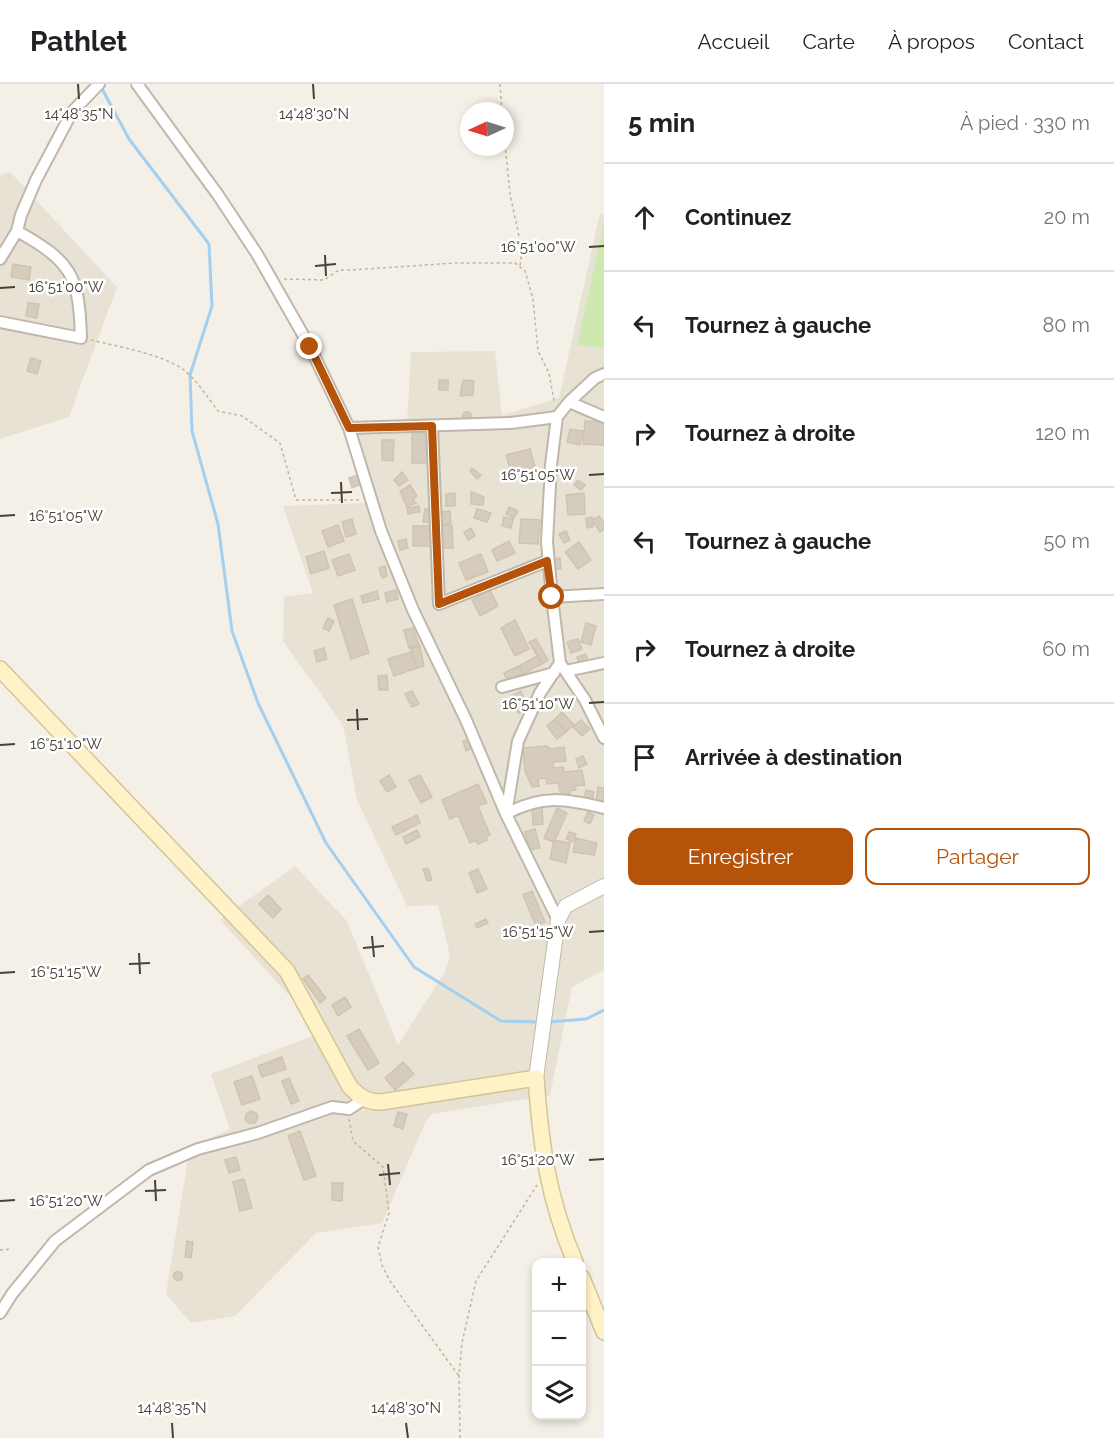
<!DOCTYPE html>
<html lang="fr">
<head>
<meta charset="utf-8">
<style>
	:root { --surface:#fff; --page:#f6f6f6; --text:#202124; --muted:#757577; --line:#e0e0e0; --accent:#b45309 }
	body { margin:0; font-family:Raleway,sans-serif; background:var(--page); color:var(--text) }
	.controls { position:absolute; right:18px; bottom:18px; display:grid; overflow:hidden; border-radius:12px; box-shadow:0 3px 9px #0003 }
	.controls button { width:54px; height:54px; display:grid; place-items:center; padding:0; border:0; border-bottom:2px solid var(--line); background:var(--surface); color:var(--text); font:30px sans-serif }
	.compass { position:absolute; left:460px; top:18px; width:54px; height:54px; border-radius:50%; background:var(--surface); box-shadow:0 3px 9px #0003; rotate:266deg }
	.stop { position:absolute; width:18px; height:18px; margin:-14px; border:4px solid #b45309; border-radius:50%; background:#fff }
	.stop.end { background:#b45309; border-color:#fff; box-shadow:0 2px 6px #0008 }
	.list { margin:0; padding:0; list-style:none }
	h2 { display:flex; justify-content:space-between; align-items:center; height:78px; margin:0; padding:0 24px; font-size:26px }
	h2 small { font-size:20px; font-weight:400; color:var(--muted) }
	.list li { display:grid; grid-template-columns:39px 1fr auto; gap:18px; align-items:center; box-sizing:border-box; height:108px; padding:0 24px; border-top:2px solid var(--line) }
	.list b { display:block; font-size:22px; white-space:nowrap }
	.list em { font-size:20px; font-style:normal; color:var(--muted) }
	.actions { display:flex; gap:12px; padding:18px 24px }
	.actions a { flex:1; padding:14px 0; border:2px solid var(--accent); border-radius:12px; text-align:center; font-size:21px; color:var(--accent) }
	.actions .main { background:var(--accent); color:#fff }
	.icon { flex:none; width:33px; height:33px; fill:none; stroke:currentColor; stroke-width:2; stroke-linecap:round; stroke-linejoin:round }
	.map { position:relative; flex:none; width:604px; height:1354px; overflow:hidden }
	header { display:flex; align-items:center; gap:36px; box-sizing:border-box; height:84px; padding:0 30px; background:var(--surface); border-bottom:2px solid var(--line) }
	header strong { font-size:28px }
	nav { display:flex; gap:33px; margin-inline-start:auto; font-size:21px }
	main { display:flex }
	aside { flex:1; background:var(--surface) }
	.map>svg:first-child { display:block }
	.residential { fill:#e8e2d5 }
	.green { fill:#cee8b0 }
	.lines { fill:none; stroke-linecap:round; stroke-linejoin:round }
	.stream { stroke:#a3d0f1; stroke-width:3 }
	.building { fill:#d5ccbd; stroke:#d0c4b0; stroke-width:1.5 }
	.minor-casing { stroke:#bfb8aa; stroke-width:14 }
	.tertiary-casing { stroke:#bfb8aa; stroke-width:16 }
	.secondary-casing { stroke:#d4c597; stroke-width:18 }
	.path { stroke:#c1b49b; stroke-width:1.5; stroke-dasharray:3 3; stroke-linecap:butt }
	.minor { stroke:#fff; stroke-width:10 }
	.tertiary { stroke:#fff; stroke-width:14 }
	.secondary { stroke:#fff2c6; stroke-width:15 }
	.route { stroke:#b45309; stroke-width:8 }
	.ticks { fill:none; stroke:#474136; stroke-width:2 }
	.ticks-label { font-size:15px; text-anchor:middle; fill:#474136; stroke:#fff; stroke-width:5; stroke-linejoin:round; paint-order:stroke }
</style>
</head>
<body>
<header>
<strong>Pathlet</strong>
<nav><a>Accueil</a><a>Carte</a><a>À propos</a><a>Contact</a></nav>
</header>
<main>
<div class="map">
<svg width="604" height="1354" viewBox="0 0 604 1354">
	<rect width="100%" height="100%" fill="#f4f0e7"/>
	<path class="residential" d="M10 88 117 203 69 333 0 355V91Z
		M600 129 604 131V886L572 903 550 1011 432 1030 425 1039 382 1139 316 1149 235 1232 191 1239 166 1210 190 1063 230 1045 211 990 313 952 296 919 220 836 295 782 347 837 398 961 445 888 450 872 438 821 407 822 357 716 343 641 283 557 284 513 313 509 283 422 369 419 346 341 407 340 411 268 495 267 502 331 559 314Z"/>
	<path class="green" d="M604 139V264L577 261Z"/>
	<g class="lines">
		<path class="stream" d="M100 1 129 55 209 160 212 222 190 291 192 347 218 440 232 547 258 619 326 759 414 883 501 937 538 938
			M548 938 586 935 604 926"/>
	</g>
	<path class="building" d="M13 180 31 183 29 196 11 193Z
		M28 219 39 220 37 234 26 232Z
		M31 274 41 277 37 290 27 287Z
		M439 296H448V306H439Z
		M463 296 474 297 473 311 460 312Z
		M462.5 332a4.5 4.5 0 1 1 9 0a4.5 4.5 0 1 1-9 0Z
		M585 337 604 338V361L583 360Z
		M570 345 583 347 580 361 567 358Z
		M428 348 429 379H412V349Z
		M382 356H394L393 377 382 376Z
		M530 365 535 383 511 389 506 371Z
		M472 384 481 391 477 395 470 387Z
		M402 388 408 396 399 402 394 396Z
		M358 391 361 400 352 404 349 394Z
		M578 396 585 401 581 406 574 401Z
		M410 401 417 412 413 415 416 419 407 423 400 407Z
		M471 408 484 413 483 421 471 420Z
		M455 409V422H446V410Z
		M584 409 585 430 568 431 566 411Z
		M419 422 420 428 408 430 407 424Z
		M509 423 518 427 514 434 506 430Z
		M425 425 433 426V439L423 438Z
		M477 425 491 429 487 438 474 434Z
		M450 427 451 439 441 442 440 428Z
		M599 432 604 439V445L600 448 592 436Z
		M504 433 513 435 511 444 502 442Z
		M592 433 593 443 587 444 586 434Z
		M352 435 356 450 346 453 342 438Z
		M521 435 540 436 538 460 519 459Z
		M338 441 344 457 328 463 322 447Z
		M452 441 453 464H441V442Z
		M413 442H430L431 462H413Z
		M471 444 475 452 468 456 464 448Z
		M566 447 570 456 564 459 559 450Z
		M406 455 408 464 400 466 398 457Z
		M509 457 515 469 497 477 492 466Z
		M579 458 591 476 578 485 565 468Z
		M324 467 329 484 311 490 306 473Z
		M349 470 355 486 338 492 332 476Z
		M481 470 488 488 466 496 459 479Z
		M560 474 561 485H555L553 476Z
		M385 482 387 492 382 494 379 484Z
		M396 506 398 515 387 518 385 509Z
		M490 506 498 522 480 532 472 516Z
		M377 507 379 515 363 519 361 512Z
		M352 515 369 569 351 575 334 521Z
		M328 534 334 537 329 547 323 544Z
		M515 536 529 565 515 572 501 544Z
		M586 539 596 542 591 561 581 558Z
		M413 544 419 561 409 564 404 546Z
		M536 555 548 576 542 580 529 558Z
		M578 555 582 565 571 569 567 558Z
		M420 562 424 582 417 584 411 565Z
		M324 564 327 575 317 578 314 567Z
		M411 568 417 584 394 592 388 575Z
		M586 570 588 578 579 580 577 573Z
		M537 572 542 580 523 590 519 582Z
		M519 582 523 590 508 598 504 589Z
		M387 591 388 606H379L378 592Z
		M412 607 419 620 412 623 405 610Z
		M521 607 529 625 518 629 511 612Z
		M562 628 574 641 566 648 555 635Z
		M555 635 566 648 557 655 547 642Z
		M581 636 590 645 582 652 573 643Z
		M469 655 472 664 466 667 463 657Z
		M546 662 551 665 564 663 566 677 553 678 554 684 563 683 564 688 582 686 585 701 575 702 576 706 570 707V710L561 711 558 699 547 700 546 694 538 695 539 702 532 703 525 687 523 664Z
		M583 672 587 680 579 684 576 675Z
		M389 691 396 703 387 708 380 697Z
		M420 691 432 713 421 719 409 696Z
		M478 700 487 719 478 722 490 751 486 753 487 756 478 760 476 756 470 759 458 731 450 735 442 716Z
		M598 703 604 704V720L596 718Z
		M586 706 594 708 592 716 584 714Z
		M542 721 543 740 533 741 532 722Z
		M557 724 567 729 554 758 544 754Z
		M588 728 594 731 590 740 584 737Z
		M417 731 420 739 396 751 392 743Z
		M535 745 540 764 529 766 525 748Z
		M417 746 420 753 406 760 403 753Z
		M569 748 576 750 573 758 566 755Z
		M576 754 597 759 594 771 573 768Z
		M554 756 570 759 566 779 550 775Z
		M428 784 432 796 427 797 423 785Z
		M478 785 487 805 477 809 469 789Z
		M532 807 545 838 536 842 523 811Z
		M268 811 281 825 273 834 259 820Z
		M486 835 488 839 477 844 475 840Z
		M308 891 326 914 320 919 303 895Z
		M345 913 351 923 338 932 332 921Z
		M359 945 379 979 368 986 347 952Z
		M282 973 286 985 262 993 258 982Z
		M403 978 414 990 395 1006 385 994Z
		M252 992 260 1015 242 1021 234 998Z
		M289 994 299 1017 291 1020 282 997Z
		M251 1027 256 1029 258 1034 255 1039H249L245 1036 246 1030Z
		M398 1028 407 1030 403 1045 394 1042Z
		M300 1047 316 1092 304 1096 288 1052Z
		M236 1073 240 1086 229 1089 225 1076Z
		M244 1095 252 1124 240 1127 233 1098Z
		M332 1099H343L342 1117 332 1116Z
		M187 1157 193 1158 191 1174 185 1173Z
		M173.5 1192a4.5 4.5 0 1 1 9 0a4.5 4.5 0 1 1-9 0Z"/>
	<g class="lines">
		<defs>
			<path id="minor" d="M137 0 218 111 257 170 310 263 349 344 381 447 413 526 466 636 506 730 558 836
				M17 147 21 131 36 96 72 28 99 0
				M0 175 17 147C72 178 79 191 81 254L0 238
				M604 290 595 294 569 318 604 333
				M432 342 439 520 547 477
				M349 344 511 339 557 333
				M552 513 547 458 551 381 557 333 569 318
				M560 579 552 513 604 510
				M566 587 604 579
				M502 603 554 589
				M604 654 585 616 560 579 540 609 518 657 506 730C542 710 566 715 604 724
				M0 1229 12 1210 55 1157 149 1086 198 1065 258 1049 332 1023 349 1025 364 1015"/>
			<path id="tertiary" d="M536 994 558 836 566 822 604 802"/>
			<path id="secondary" d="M0 585 287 887 350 1003C360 1013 367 1018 381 1018L536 994C541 1063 548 1114 575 1178
				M582 1194 604 1248"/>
		</defs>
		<use href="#minor" class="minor-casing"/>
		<use href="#tertiary" class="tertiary-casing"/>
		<use href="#secondary" class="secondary-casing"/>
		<path class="path" d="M500 0 502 27
			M505 60 510 110 522 166 520 182
			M284 195 324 196 339 186H351L455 179H515L525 187 533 215 538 267 549 289 554 317
			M91 256C116 262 160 270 181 284 196 294 207 313 218 327L242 332 280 359 296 416H360
			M349 1035 353 1057 383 1083 389 1129 378 1163 382 1181 390 1197 459 1292
			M0 1166 12 1165
			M460 1354 459 1292 462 1259 476 1197 537 1101"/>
		<use href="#minor" class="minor"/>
		<use href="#tertiary" class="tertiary"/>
		<use href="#secondary" class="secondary"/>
	</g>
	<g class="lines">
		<path class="route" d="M310 263 349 344 432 342 439 520 547 477 552 513"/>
	</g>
	<path class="ticks" d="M78 0 79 15M313 0 314 15M589 163 604 162M325 171 326 192M315 182 336 180M0 204 15 203M589 391 604 390M341 398 342 419M331 409 352 408M0 432 15 431M589 619 604 618M357 625 358 646M347 636 368 635M0 661 15 660M589 848 604 847M372 852 374 873M363 864 384 862M139 869 140 890M129 880 150 879M0 889 15 888M589 1076 604 1075M388 1080 390 1101M379 1091 400 1089M155 1096 156 1117M145 1107 166 1106M0 1117 15 1116M172 1339 173 1354M406 1339 408 1354"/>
	<g class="ticks-label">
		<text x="79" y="35">14°48'35"N</text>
		<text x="314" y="35">14°48'30"N</text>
		<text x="538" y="168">16°51'00"W</text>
		<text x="66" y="208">16°51'00"W</text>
		<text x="538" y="396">16°51'05"W</text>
		<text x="66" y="437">16°51'05"W</text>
		<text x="538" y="625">16°51'10"W</text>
		<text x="66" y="665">16°51'10"W</text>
		<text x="538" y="853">16°51'15"W</text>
		<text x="66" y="893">16°51'15"W</text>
		<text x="538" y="1081">16°51'20"W</text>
		<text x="66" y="1122">16°51'20"W</text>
		<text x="172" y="1329">14°48'35"N</text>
		<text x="406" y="1329">14°48'30"N</text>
	</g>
</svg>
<div class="controls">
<button>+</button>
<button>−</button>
<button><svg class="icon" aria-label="layers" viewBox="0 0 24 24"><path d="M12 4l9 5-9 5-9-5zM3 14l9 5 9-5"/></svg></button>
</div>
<svg class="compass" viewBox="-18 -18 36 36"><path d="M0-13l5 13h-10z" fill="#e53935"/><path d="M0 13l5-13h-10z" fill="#757577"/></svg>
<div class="stop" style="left:552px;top:513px"></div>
<div class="stop end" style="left:310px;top:263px"></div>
</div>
<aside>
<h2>5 min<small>À pied · 330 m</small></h2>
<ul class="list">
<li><svg class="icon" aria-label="ahead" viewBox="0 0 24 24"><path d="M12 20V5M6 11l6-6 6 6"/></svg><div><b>Continuez</b></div><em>20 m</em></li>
<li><svg class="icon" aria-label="left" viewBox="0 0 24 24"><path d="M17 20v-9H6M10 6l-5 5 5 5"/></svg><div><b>Tournez à gauche</b></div><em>80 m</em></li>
<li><svg class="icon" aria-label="right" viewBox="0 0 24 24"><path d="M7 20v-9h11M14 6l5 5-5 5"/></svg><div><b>Tournez à droite</b></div><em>120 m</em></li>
<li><svg class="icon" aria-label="left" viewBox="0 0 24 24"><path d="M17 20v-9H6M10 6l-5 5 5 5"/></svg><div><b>Tournez à gauche</b></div><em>50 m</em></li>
<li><svg class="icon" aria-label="right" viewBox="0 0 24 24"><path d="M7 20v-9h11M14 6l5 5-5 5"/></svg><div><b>Tournez à droite</b></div><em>60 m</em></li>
<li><svg class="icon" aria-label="arrive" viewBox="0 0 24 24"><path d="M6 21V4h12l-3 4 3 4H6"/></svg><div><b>Arrivée à destination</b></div></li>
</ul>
<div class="actions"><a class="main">Enregistrer</a><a>Partager</a></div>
</aside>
</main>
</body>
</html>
